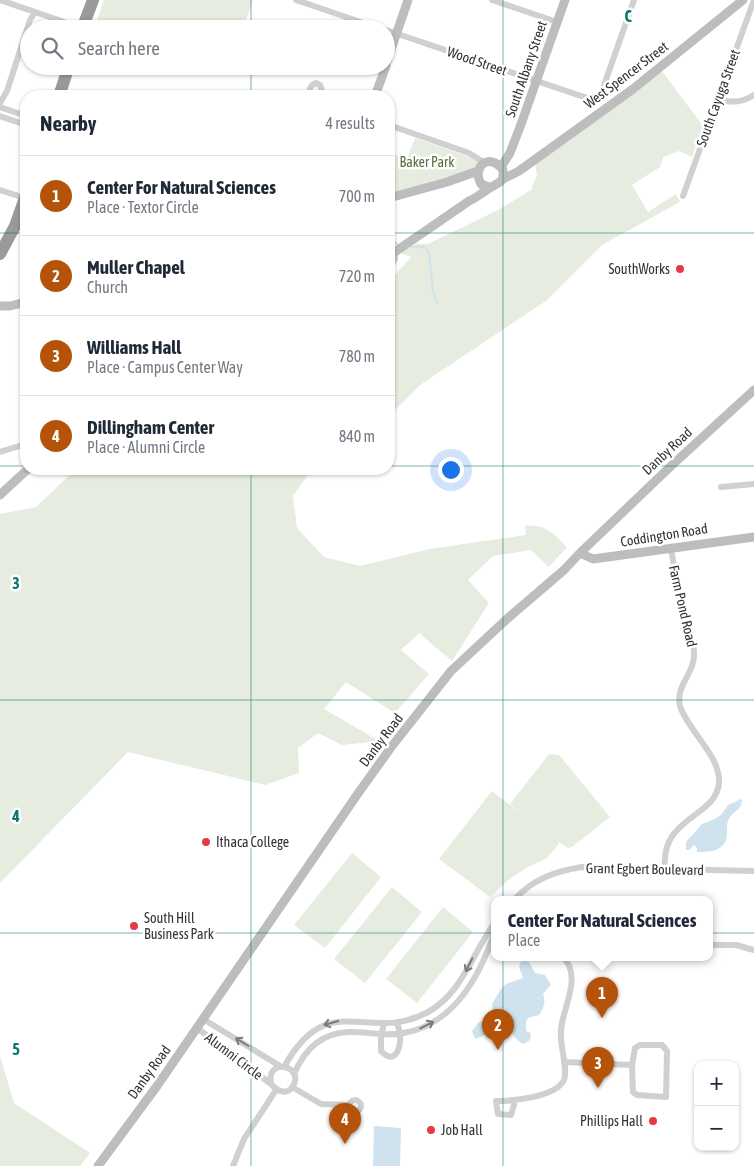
<!DOCTYPE html>
<html lang="en">
<head>
<meta charset="utf-8">
<style>
	:root { --surface:#fff; --page:#f2f2f3; --text:#1f2937; --muted:#747a83; --line:#e0e1e3; --accent:#b45309 }
	body { margin:0; font-family:"Asap Condensed",sans-serif; background:var(--page); color:var(--text) }
	.controls { position:absolute; right:15px; bottom:15px; display:grid; overflow:hidden; border-radius:10px; box-shadow:0 1px 4px #0004 }
	.controls button { width:45px; height:45px; display:grid; place-items:center; padding:0; border:0; border-bottom:1px solid var(--line); background:var(--surface); color:var(--text); font:25px sans-serif }
	.you { position:absolute; left:450px; top:469px; width:18px; height:18px; margin:-12px; border:4px solid #fff; border-radius:50%; background:#1a73e8; box-shadow:0 0 0 8px #1a73e833 }
	.badge { display:grid; place-items:center; width:32px; height:32px; border-radius:50%; background:var(--accent); color:#fff; font-size:16px; font-weight:700 }
	.pin { position:absolute; translate:-50% -41px; filter:drop-shadow(0 1px 2px #0008) }
	.pin::after { content:''; position:absolute; top:26px; width:18px; height:15px; background:inherit; clip-path:polygon(0 0,100% 0,50% 100%) }
	.popup { position:absolute; left:491px; top:896px; width:222px; height:65px; box-sizing:border-box; display:grid; place-content:center; border-radius:10px; background:var(--surface); filter:drop-shadow(0 1px 4px #0005); font-size:16px; white-space:nowrap; color:var(--muted) }
	.popup b { font-size:19px; color:var(--text) }
	.popup::after { content:''; position:absolute; left:50%; top:100%; margin-left:-10px; border:10px solid transparent; border-top-color:var(--surface) }
	.list { margin:0; padding:0; list-style:none }
	h2 { display:flex; justify-content:space-between; align-items:center; height:65px; margin:0; padding:0 20px; font-size:21px }
	h2 small { font-size:16px; font-weight:400; color:var(--muted) }
	.list li { display:grid; grid-template-columns:32px 1fr auto; gap:15px; align-items:center; box-sizing:border-box; height:80px; padding:0 20px; border-top:1px solid var(--line) }
	.list b { display:block; font-size:19px; white-space:nowrap }
	.list p { margin:0; font-size:16px; white-space:nowrap; color:var(--muted) }
	.list em { font-size:16px; font-style:normal; color:var(--muted) }
	.icon { flex:none; width:28px; height:28px; fill:none; stroke:currentColor; stroke-width:2; stroke-linecap:round; stroke-linejoin:round }
	.map { position:relative; flex:none; width:754px; height:1166px; overflow:hidden }
	.search { position:absolute; background:var(--surface); box-shadow:0 1px 4px #0004; left:20px; top:20px; width:375px; height:55px; display:flex; align-items:center; gap:12px; box-sizing:border-box; padding:0 18px; border-radius:28px; color:var(--muted); font-size:19px }
	.panel { position:absolute; background:var(--surface); box-shadow:0 1px 4px #0004; left:20px; top:90px; width:375px; height:385px; border-radius:20px }
	.map>svg:first-child { display:block }
	.green { fill:#e6ecdf }
	.water { fill:#cfe2ee }
	.lines { fill:none; stroke-linecap:round; stroke-linejoin:round }
	.stream { stroke:#cfe2ee; stroke-width:2 }
	.street { stroke:#d0d0d0; stroke-width:6 }
	.secondary { stroke:#bdbdbd; stroke-width:9 }
	.highway { stroke:#9a9a9a; stroke-width:12 }
	.oneway { stroke:#7a7a7a }
	.grid { fill:none; stroke:#0f766e; stroke-width:1; stroke-opacity:0.55 }
	.poi-dot { fill:#e63946; stroke:#fff; stroke-width:2 }
	.labels { text-anchor:middle; dominant-baseline:central; stroke-width:5; stroke-linejoin:round; paint-order:stroke }
	.street-label { font-size:14px; fill:#333; stroke:#fff }
	.park-label { font-size:14px; fill:#56703f; stroke:#fff }
	.poi-label { font-size:14px; fill:#333; stroke:#fff; text-anchor:start }
	.grid-label { font-size:16px; text-anchor:middle; font-weight:bold; fill:#0f766e; stroke:#fff; stroke-width:5; stroke-linejoin:round; paint-order:stroke }
</style>
</head>
<body>
<div class="map">
<svg width="754" height="1166" viewBox="0 0 754 1166">
	<rect width="100%" height="100%" fill="#fff"/>
	<path class="green" d="M104 0H253L243 29H114L96 23Z
		M662 71 703 126 692 157 679 151 663 157 660 167 632 185 648 212 676 194 680 202 602 245 546 301 420 385 389 416V282L411 257 401 253 416 244H428L498 210 531 190 537 175 535 163Z
		M415 138 470 157 481 163 472 171 389 194V164L392 154 407 159Z
		M76 469H312L293 496 297 528 324 557 360 566 430 549 526 535 525 526C547 524 552 533 567 547L549 567 531 550 493 556 468 580 489 603 452 661 419 633 401 650 429 674 395 713 346 682 324 709 379 741 342 745 318 733 298 748 299 773 265 785 128 752 0 883V514L36 507Z
		M549 754 559 755 610 817 572 847 568 848 559 842 558 845 547 858 530 866 512 877 490 897 439 859 492 791 535 824 510 804Z
		M352 853 381 877 325 948 294 925Z
		M392 887 422 912 365 983 334 959Z
		M443 907 473 932 417 1003 386 979Z
		M0 1056 14 1103 90 1153 80 1166H0Z"/>
	<path class="water" d="M741 799 742 800C742 810 733 811 729 819 726 824 727 829 727 834 726 851 711 852 697 852V848L694 845 689 850H686V842L702 824 715 819 721 815 728 805Z
		M524 961 529 962 535 973 545 975 551 985 543 994C546 1003 544 1007 539 1015L528 1018 526 1021V1031L531 1033 530 1040 524 1044C513 1040 514 1031 506 1027L475 1039 472 1031 478 1023 489 1018V1015L493 1013 492 1004 501 989 506 984 523 978 519 966 521 962Z
		M374 1126 401 1128 400 1166H373Z"/>
	<g class="lines">
		<path class="stream" d="M389 237 397 244
			M411 247C419 246 425 245 429 253L433 292 437 302"/>
		<path class="street" d="M0 0 82 28
			M296 0 381 29
			M492 0 557 22
			M386 30 584 97C592 99 598 98 602 91L634 0
			M312 96C309 93 309 89 312 85L316 83 320 85 324 96
			M717 99C731 103 741 103 754 95
			M0 103 7 91 30 20 35 12
			M0 107 26 116
			M0 116 26 125
			M389 125 469 153 485 163
			M0 190 25 198
			M683 196 754 0
			M389 269 395 259V252
			M0 452 26 444
			M721 487 754 484
			M665 869C660 816 716 818 719 783 721 756 688 731 680 706 675 686 694 674 694 656 695 642 687 629 683 615 677 594 675 570 671 548
			M515 899C533 879 556 871 582 867L754 871
			M710 945H736L754 950
			M203 1019 280 1066
			M384 1024 381 1035V1051C395 1066 401 1048 400 1035 400 1031 398 1027 397 1023
			M197 1028 271 1084C277 1091 287 1096 293 1086 305 1066 266 1056 271 1084
			M640 1045H662L667 1051 666 1097 637 1095 633 1092 632 1065 635 1048Z
			M564 1062 632 1065
			M284 1067C329 986 368 1045 428 1012 462 993 472 954 494 924
			M294 1074C304 1051 321 1033 348 1032 367 1031 385 1037 404 1033 454 1024 479 977 494 934
			M292 1087 321 1104 349 1105
			M349 1106a6 6 0 1 1 12 0a6 6 0 1 1-12 0Z
			M515 1101 511 1115 498 1114 496 1101C513 1101 556 1097 564 1080 568 1071 561 1048 561 1038 558 1013 585 979 563 957
			M233 1166 244 1139 276 1090"/>
		<path class="secondary" d="M386 64 408 0
			M375 96 386 66
			M501 167 510 153 520 127 565 0
			M503 179 519 171 633 89 743 0
			M489 187 481 184C471 166 490 152 503 170
			M389 198 447 182 478 171
			M389 256 469 201C477 198 481 193 488 189 494 185 498 185 503 179V173
			M0 306H10L26 302
			M0 495 28 469
			M580 553 593 559 754 537
			M98 1166 157 1086 359 792 392 746 451 671 508 618 564 570 580 553 671 466 754 390"/>
		<path class="highway" d="M82 29 93 0
			M59 96 69 66
			M0 254 15 226 26 195"/>
	</g>
	<defs><path id="oneway-shaft" d="M-6 0H5M1.5-3L5.5 0L1.5 3" fill="none" stroke-width="1.6" stroke-linecap="round" stroke-linejoin="round" transform="scale(1.25)"/></defs>
	<g class="oneway">
		<use href="#oneway-shaft" transform="translate(469 965) rotate(117)"/>
		<use href="#oneway-shaft" transform="translate(331 1023) rotate(164)"/>
		<use href="#oneway-shaft" transform="translate(427 1025) rotate(-27)"/>
		<use href="#oneway-shaft" transform="translate(242 1042) rotate(-148)"/>
	</g>
	<path class="grid" d="M251 0V29M503 0V1166M251 66V96M0 233H26M389 233H754M0 466H26M389 466H754M251 469V1166M0 700H754M0 933H754"/>
	<g class="poi-dot">
		<circle cx="680" cy="269" r="5"/>
		<circle cx="206" cy="842" r="5"/>
		<circle cx="134" cy="926" r="5"/>
		<circle cx="653" cy="1121" r="5"/>
		<circle cx="431" cy="1130" r="5"/>
	</g>
	<g class="labels">
		<g class="street-label">
			<text transform="translate(477 61) rotate(19)">Wood Street</text>
			<text transform="translate(526 69) rotate(-71)">South Albany Street</text>
			<text transform="translate(626 75) rotate(-37)">West Spencer Street</text>
			<text transform="translate(718 98) rotate(-70)">South Cayuga Street</text>
			<text transform="translate(667 451) rotate(-43)">Danby Road</text>
			<text transform="translate(664 535) rotate(-9)">Coddington Road</text>
			<text transform="translate(683 606) rotate(77)">Farm Pond Road</text>
			<text transform="translate(381 740) rotate(-53)">Danby Road</text>
			<text transform="translate(645 869) rotate(1)">Grant Egbert Boulevard</text>
			<text transform="translate(234 1056) rotate(37)">Alumni Circle</text>
			<text transform="translate(149 1072) rotate(-54)">Danby Road</text>
		</g>
		<g class="park-label">
			<text x="427" y="162">Baker Park</text>
		</g>
		<g class="poi-label">
			<text x="670" y="269" text-anchor="end">SouthWorks</text>
			<text x="216" y="842">Ithaca College</text>
			<text x="144" y="918">South Hill<tspan x="144" dy="16">Business Park</tspan></text>
			<text x="643" y="1121" text-anchor="end">Phillips Hall</text>
			<text x="441" y="1130">Job Hall</text>
		</g>
	</g>
	<g class="grid-label">
		<text x="628" y="22">C</text>
		<text x="16" y="589">3</text>
		<text x="16" y="822">4</text>
		<text x="16" y="1055">5</text>
	</g>
</svg>
<div class="controls">
<button>+</button>
<button>−</button>
</div>
<div class="you"></div>
<div class="pin badge" style="left:602px;top:1018px">1</div>
<div class="popup"><b>Center For Natural Sciences</b>Place</div>
<div class="pin badge" style="left:498px;top:1050px">2</div>
<div class="pin badge" style="left:598px;top:1088px">3</div>
<div class="pin badge" style="left:345px;top:1144px">4</div>
<div class="search"><svg class="icon" aria-label="search" viewBox="0 0 24 24"><circle cx="10" cy="10" r="6"/><path d="M15 15l6 6"/></svg>Search here</div>
<section class="panel">
<h2>Nearby<small>4 results</small></h2>
<ul class="list">
<li><span class="badge">1</span><div><b>Center For Natural Sciences</b><p>Place · Textor Circle</p></div><em>700 m</em></li>
<li><span class="badge">2</span><div><b>Muller Chapel</b><p>Church</p></div><em>720 m</em></li>
<li><span class="badge">3</span><div><b>Williams Hall</b><p>Place · Campus Center Way</p></div><em>780 m</em></li>
<li><span class="badge">4</span><div><b>Dillingham Center</b><p>Place · Alumni Circle</p></div><em>840 m</em></li>
</ul>
</section>
</div>
</body>
</html>
